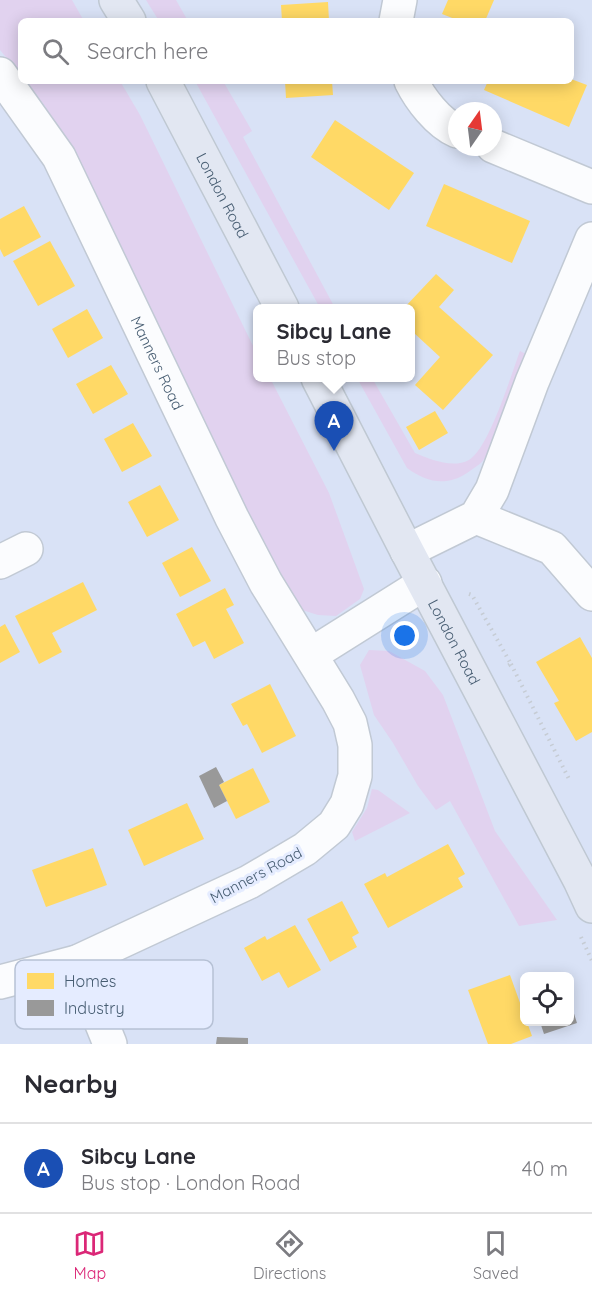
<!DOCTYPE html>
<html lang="en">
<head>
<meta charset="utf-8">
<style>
	:root { --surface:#fff; --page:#f7f7f7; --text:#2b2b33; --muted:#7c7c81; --line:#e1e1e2; --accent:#db2777 }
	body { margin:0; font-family:Quicksand,sans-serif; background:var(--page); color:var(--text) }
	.controls { position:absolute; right:18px; bottom:18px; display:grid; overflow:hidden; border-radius:9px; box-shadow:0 3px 15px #0003 }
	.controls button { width:54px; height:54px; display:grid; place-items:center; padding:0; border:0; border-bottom:2px solid var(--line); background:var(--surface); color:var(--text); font:30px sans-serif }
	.compass { position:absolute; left:448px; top:102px; width:54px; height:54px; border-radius:50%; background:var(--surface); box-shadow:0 3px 15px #0003; rotate:14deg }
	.you { position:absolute; left:405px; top:636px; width:21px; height:21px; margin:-15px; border:4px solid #fff; border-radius:50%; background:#1a73e8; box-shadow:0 0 0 9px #1a73e833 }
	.badge { display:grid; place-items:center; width:39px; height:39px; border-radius:50%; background:var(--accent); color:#fff; font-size:20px; font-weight:700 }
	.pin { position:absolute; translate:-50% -50px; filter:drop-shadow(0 2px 3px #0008) }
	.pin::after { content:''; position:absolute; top:32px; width:21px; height:18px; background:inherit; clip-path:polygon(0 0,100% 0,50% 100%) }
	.popup { position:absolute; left:253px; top:304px; width:162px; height:78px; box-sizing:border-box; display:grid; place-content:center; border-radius:9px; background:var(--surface); filter:drop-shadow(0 2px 4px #0005); font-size:20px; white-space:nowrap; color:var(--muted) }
	.popup b { font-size:22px; color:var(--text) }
	.popup::after { content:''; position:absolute; left:50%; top:100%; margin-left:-12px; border:12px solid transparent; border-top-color:var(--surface) }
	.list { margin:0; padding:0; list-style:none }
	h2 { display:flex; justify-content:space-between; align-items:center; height:78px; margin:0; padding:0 24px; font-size:26px }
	h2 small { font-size:20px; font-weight:400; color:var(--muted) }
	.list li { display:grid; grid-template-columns:39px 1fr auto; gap:18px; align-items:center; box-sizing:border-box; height:90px; padding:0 24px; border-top:2px solid var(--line) }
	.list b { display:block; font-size:22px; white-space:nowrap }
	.list p { margin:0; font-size:20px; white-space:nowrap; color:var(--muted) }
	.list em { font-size:20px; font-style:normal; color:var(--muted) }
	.icon { flex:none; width:33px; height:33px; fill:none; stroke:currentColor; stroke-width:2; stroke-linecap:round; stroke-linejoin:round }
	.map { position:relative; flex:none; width:592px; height:1044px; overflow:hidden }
	.search { position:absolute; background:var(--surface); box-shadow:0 3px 15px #0003; left:18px; right:18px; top:18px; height:66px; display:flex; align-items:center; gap:15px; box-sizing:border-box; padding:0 21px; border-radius:9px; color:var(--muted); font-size:22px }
	.sheet { height:168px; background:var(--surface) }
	nav { display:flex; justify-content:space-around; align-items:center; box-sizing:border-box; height:84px; border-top:2px solid var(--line); background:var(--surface); font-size:16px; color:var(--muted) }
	nav a { display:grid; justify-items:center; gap:3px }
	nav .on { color:var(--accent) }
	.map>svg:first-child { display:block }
	.residential { fill:#d9e2f6; fill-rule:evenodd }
	.green { fill:#e1d2ef }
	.homes { fill:#ffd966 }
	.industry { fill:#999 }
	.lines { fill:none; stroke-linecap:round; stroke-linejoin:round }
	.minor-casing { stroke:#c1c9d4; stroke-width:36 }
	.major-casing { stroke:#bfc8d2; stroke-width:36 }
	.path { stroke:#c6ccd4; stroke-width:4; stroke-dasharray:1.5 4.5; stroke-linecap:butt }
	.minor { stroke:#fbfcfe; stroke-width:33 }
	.major { stroke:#e2e7f2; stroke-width:33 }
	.labels { text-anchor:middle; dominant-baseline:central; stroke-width:6; stroke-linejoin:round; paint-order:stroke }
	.street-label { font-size:15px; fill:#475d72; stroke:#e5ecff }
	.key { fill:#e5ecff; stroke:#b6c1d5; stroke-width:1.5 }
	.key-label { font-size:16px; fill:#475d72 }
</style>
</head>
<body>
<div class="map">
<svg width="592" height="1044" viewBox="0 0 592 1044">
	<rect width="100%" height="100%" fill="#e5eaf6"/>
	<path class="residential" d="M0 0H592V1044H0ZM21 21H571V81H21ZM457 111H493V147H457ZM258 308H410V378H258ZM524 976H570V1022H524Z"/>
	<path class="green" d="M0 0H72L84 21H21V75L0 50Z
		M146 0H176L188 21H159Z
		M25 81H120L140 115 257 354 258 378H270L329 493 364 589 360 599 336 616 318 615 302 610 254 535 127 269 45 106Z
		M195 81H223L252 131 243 137 335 308H320Z
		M520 351 526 354C515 384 501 437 482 462 478 466 472 469 467 473 446 487 426 482 407 468L357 378H372L415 453C430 459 452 469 469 460 489 448 511 375 520 351Z
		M369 650 389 651 425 671 443 695 495 831 557 920 519 926 450 801 436 810 418 786 393 743 374 715 360 665Z
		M372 789 378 790 410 813 355 841 352 832 367 808Z"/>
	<path class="homes" d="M448 0H494L485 21H460L442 14Z
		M328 2 329 21H282L281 5Z
		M571 79 587 85 569 127 484 90 488 81H571Z
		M285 81H332L333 95 286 98Z
		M335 120 414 173 389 210 311 157Z
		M444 184 530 221 512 263 426 226Z
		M24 206 41 237 4 257 0 249V219Z
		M50 241 75 286 38 306 13 261Z
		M436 274 454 290 439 307 493 355 443 410 415 385 440 357 414 333 410 337V308H404Z
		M87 309 103 338 68 358 52 329Z
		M111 365 128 394 93 414 76 384Z
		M435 411 448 433 419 450 406 427Z
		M133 423 152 456 122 472 104 439Z
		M160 485 179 520 147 537 128 502Z
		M192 547 211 581 180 597 162 563Z
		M83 582 97 610 52 633 62 652 39 664 15 616Z
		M225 588 234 605 226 609 244 643 214 659 205 641 193 647 176 614Z
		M5 624 20 652 0 663V627Z
		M580 637 592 658V732L576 741 554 703 559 701 536 662Z
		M270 684 296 736 262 753 247 724 243 726 231 704Z
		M253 768 270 802 236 819 219 785Z
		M187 803 204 839 144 866 128 830Z
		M448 844 465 874 458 878 463 887 388 928 364 884 385 873 387 877Z
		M93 848 107 885 46 907 32 870Z
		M342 901 359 933 352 937 357 947 330 962 307 919Z
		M295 925 321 970 288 988 279 972 262 981 244 948 265 936 267 940Z
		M510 975 524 1014V1022H527L532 1036 511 1044H488L468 990Z"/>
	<path class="industry" d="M216 767 224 782 219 785 227 801 214 808 199 776Z
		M570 1001 577 1023 544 1034 540 1022H570Z
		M217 1037 248 1038V1044H216Z"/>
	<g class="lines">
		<defs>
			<g id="minor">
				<path d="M396 21 400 0"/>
				<path id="s1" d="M0 74 59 157 232 518 266 583 338 700 350 723 355 745V776L347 804 334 825 305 849 249 882 77 962 0 982"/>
				<path d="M411 81C420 99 438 123 457 131"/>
				<path d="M493 146 592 187"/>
				<path d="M476 517 552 548 592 594"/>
				<path d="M407 551 476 517 492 490 532 382 592 239"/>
				<path d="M0 562 26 549"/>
				<path d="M312 654 425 583"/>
				<path d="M77 962 110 1044"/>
			</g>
			<g id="major">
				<path d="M116 0 129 21"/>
				<path id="s2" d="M163 81 282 308"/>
				<path id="s3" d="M318 378 407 551 580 880 592 906"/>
			</g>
		</defs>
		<use href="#minor" class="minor-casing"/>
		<use href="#major" class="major-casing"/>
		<path class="path" d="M469 594 472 595 511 664 506 667
			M511 664 570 781
			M581 937 592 961"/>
		<use href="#minor" class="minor"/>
		<use href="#major" class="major"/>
	</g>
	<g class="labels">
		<g class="street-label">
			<text stroke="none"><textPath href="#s2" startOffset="129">London Road</textPath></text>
			<text stroke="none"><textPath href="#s1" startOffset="330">Manners Road</textPath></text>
			<text stroke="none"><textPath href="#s3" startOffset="297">London Road</textPath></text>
			<text transform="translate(256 875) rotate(-28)">Manners Road</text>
		</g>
	</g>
	<rect x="15" y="960" width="198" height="69" rx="9" class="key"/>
	<rect x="27" y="973" width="27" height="16" fill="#ffd966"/>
	<rect x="27" y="1000" width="27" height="16" fill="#999"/>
	<g class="key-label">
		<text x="64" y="987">Homes</text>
		<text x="64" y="1014">Industry</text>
	</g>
</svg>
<div class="controls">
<button><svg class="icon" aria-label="locate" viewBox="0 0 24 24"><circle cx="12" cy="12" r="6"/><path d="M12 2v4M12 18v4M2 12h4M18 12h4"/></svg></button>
</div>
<svg class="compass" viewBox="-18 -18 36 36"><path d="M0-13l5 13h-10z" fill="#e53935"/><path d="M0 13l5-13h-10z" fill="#7c7c81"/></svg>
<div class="you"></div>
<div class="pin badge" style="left:334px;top:451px;background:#1a4fb4">A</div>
<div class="popup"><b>Sibcy Lane</b>Bus stop</div>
<div class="search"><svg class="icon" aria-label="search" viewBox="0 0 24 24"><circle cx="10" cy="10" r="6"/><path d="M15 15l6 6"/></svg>Search here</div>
</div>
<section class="sheet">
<h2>Nearby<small></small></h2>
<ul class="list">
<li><span class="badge" style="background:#1a4fb4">A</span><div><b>Sibcy Lane</b><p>Bus stop · London Road</p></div><em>40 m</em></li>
</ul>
</section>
<nav>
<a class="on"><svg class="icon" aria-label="map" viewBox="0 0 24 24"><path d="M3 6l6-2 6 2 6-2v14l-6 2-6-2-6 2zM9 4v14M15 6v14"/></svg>Map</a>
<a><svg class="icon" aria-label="directions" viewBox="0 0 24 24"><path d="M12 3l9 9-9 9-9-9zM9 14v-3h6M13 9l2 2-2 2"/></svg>Directions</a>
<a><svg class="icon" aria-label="saved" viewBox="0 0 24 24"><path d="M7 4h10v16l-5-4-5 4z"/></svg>Saved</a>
</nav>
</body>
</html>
